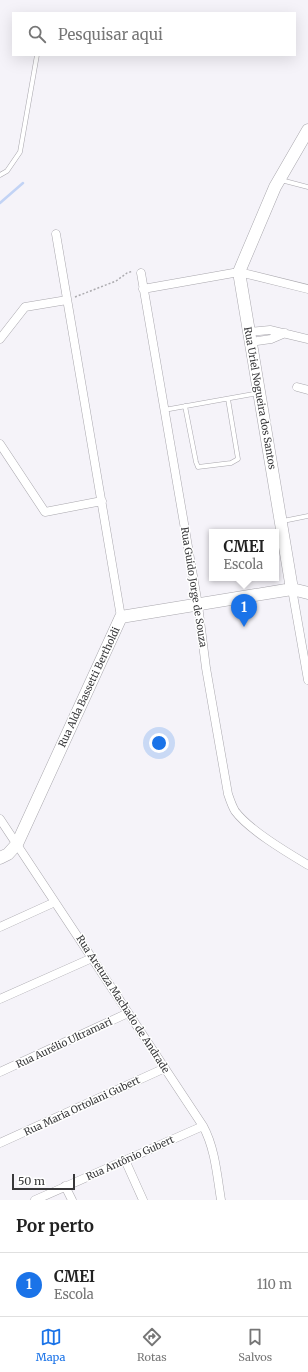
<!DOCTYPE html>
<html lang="pt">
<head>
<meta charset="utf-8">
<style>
	:root { --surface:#fff; --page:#f6f6f6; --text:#222; --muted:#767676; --line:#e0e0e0; --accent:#1a73e8 }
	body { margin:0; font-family:Merriweather,serif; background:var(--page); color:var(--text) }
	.scale { position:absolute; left:12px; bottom:10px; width:63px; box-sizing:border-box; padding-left:4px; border:2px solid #38383a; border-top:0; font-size:11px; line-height:14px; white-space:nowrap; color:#38383a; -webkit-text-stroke:3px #fff; paint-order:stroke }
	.you { position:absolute; left:159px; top:743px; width:14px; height:14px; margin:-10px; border:3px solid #fff; border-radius:50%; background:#1a73e8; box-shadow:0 0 0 6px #1a73e833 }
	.badge { display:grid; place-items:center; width:26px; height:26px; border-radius:50%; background:var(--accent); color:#fff; font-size:13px; font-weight:700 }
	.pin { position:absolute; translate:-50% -33px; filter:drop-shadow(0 1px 2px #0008) }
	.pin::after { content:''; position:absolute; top:21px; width:14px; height:12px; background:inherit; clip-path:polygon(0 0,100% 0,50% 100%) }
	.popup { position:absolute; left:209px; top:529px; width:70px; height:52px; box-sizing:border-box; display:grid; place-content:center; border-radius:0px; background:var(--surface); filter:drop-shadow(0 1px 3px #0005); font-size:13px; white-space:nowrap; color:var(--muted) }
	.popup b { font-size:15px; color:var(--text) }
	.popup::after { content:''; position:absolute; left:50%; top:100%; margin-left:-8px; border:8px solid transparent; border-top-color:var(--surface) }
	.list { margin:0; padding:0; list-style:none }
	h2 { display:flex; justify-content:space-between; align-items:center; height:52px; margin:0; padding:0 16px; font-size:17px }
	h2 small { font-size:13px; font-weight:400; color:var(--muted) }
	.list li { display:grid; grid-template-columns:26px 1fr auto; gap:12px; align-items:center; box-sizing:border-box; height:64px; padding:0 16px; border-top:1px solid var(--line) }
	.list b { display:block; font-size:15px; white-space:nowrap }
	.list p { margin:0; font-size:13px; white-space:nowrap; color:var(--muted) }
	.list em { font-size:13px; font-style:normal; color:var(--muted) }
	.icon { flex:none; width:22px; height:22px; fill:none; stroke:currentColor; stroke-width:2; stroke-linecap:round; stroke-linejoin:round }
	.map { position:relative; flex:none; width:308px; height:1200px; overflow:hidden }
	.search { position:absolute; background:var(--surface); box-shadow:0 4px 16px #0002; left:12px; right:12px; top:12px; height:44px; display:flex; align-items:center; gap:10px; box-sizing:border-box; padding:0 14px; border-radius:0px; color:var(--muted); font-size:15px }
	.sheet { height:116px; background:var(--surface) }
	nav { display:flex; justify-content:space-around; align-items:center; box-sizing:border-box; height:56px; border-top:1px solid var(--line); background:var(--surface); font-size:11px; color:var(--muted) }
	nav a { display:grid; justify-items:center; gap:2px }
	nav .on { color:var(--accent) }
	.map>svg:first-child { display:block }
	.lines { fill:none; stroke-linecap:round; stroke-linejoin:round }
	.stream { stroke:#c2d3f5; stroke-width:2.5 }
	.lane-casing { stroke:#a9a7ad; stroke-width:5 }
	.street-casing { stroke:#a9a7ad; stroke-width:9 }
	.secondary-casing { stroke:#a9a7ad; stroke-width:13 }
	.path { stroke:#acabaf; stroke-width:1.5; stroke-dasharray:2 2; stroke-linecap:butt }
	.lane { stroke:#fff; stroke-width:4 }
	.street { stroke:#fff; stroke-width:8 }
	.secondary { stroke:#fff; stroke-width:12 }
	.labels { text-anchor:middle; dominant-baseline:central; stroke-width:3; stroke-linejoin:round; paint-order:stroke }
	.street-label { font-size:10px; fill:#38383a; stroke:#fff }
</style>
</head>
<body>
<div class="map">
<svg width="308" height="1200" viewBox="0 0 308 1200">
	<rect width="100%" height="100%" fill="#f5f3f9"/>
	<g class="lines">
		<path class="stream" d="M0 203 23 183"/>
		<defs>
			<path id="lane" d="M0 175 7 171 20 152 37 55
				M281 180 308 187
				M185 406 196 462 198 467 231 463 238 459 228 399
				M164 410 259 393
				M283 521 308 516"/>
			<path id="street" d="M56 234 121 617
				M141 273 198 605 206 668 228 794C230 800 232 806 235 811 249 830 288 853 308 865
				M143 289 239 272 308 289
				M249 332 270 330 308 339
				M0 339 25 307 67 300
				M250 342 271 339 285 333
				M297 387 308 390
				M0 444 45 512 102 501
				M292 589 308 680
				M0 819 203 1126C215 1148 217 1175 221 1200
				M0 927 55 902
				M0 999 92 958
				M0 1072 128 1013
				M0 1143 165 1068
				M125 1160 143 1200
				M65 1186 72 1200
				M35 1200 203 1126"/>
			<path id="secondary" d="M292 589 239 272 275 187 308 130
				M0 858 8 854 17 844 121 617 292 589 308 593"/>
		</defs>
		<use href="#lane" class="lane-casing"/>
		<use href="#street" class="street-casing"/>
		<use href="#secondary" class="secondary-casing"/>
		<path class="path" d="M75 297 116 281 127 273 133 271"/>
		<use href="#lane" class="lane"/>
		<use href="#street" class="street"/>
		<use href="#secondary" class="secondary"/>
	</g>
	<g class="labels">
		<g class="street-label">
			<text transform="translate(260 398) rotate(80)">Rua Uriel Nogueira dos Santos</text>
			<text transform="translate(194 587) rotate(81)">Rua Guido Jorge de Souza</text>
			<text transform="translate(89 687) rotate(-65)">Rua Alda Bassetti Bertholdi</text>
			<text transform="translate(123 1004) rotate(57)">Rua Aretuza Machado de Andrade</text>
			<text transform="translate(64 1043) rotate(-25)">Rua Aurélio Ultramari</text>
			<text transform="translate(82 1106) rotate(-25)">Rua Maria Ortolani Gubert</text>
			<text transform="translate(130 1158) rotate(-24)">Rua Antônio Gubert</text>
		</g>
	</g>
</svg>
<div class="scale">50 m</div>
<div class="you"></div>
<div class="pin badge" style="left:244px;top:627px">1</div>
<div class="popup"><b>CMEI</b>Escola</div>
<div class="search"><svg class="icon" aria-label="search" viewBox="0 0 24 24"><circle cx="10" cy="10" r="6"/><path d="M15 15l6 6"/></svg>Pesquisar aqui</div>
</div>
<section class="sheet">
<h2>Por perto<small></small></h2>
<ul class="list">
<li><span class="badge">1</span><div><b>CMEI</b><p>Escola</p></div><em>110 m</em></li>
</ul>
</section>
<nav>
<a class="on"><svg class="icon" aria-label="map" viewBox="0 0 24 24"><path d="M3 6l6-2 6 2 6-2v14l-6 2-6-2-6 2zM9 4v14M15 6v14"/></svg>Mapa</a>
<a><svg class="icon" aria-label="directions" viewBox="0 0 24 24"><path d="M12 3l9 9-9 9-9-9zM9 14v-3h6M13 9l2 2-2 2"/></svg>Rotas</a>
<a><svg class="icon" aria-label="saved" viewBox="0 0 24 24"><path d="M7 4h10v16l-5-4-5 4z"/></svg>Salvos</a>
</nav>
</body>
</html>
